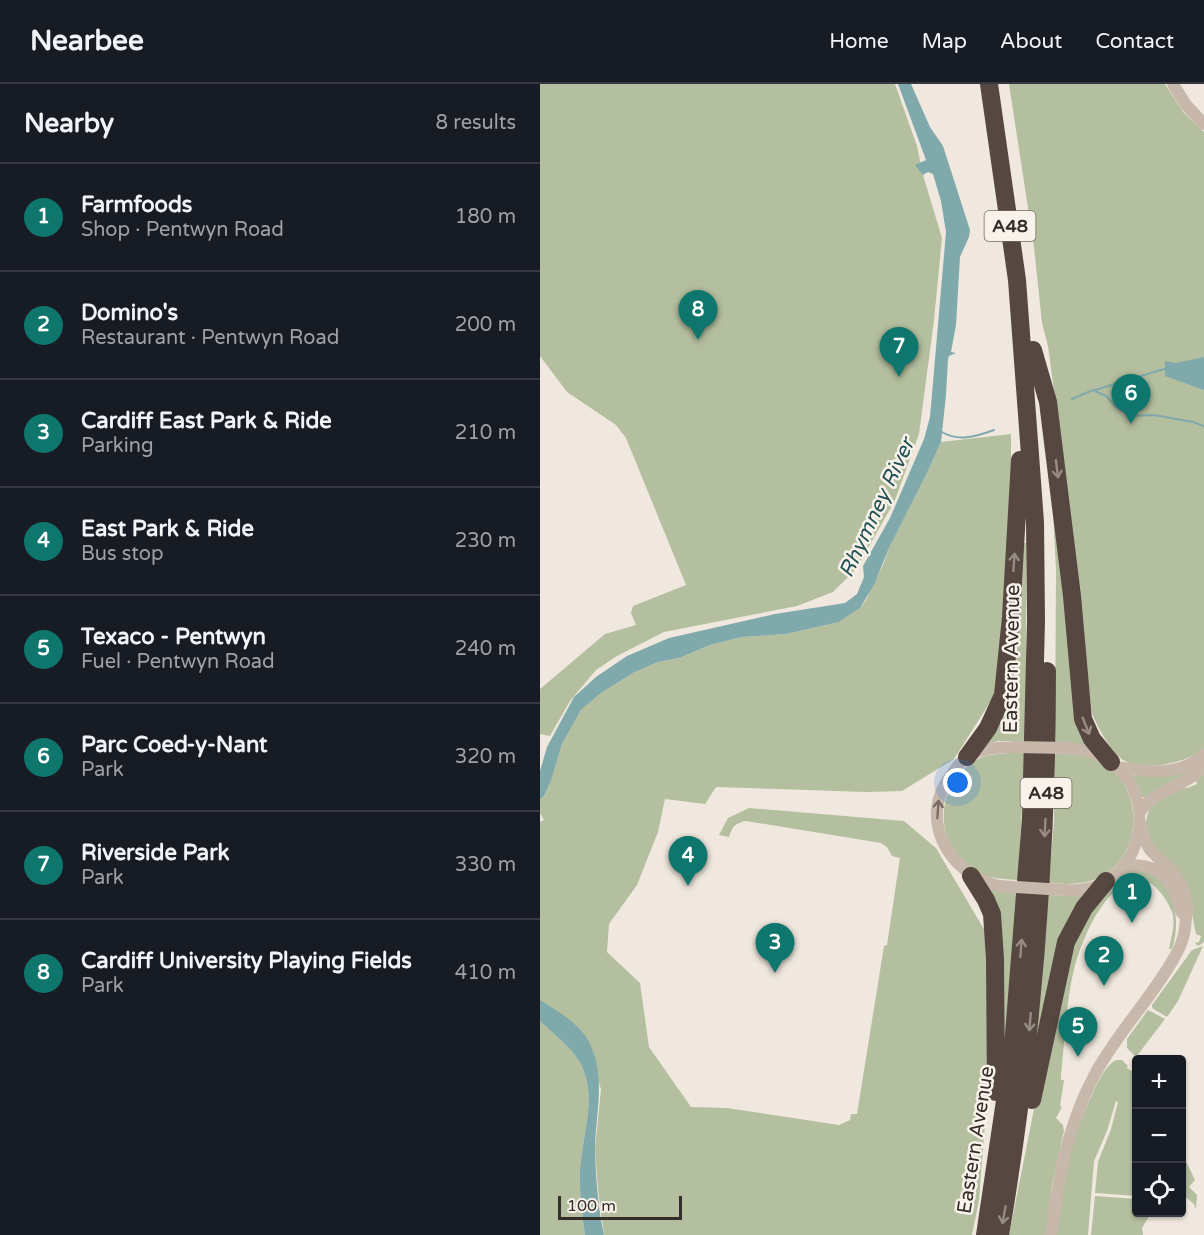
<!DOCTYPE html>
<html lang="en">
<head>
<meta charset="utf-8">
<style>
	:root { --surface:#171b24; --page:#20242c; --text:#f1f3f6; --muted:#9ea1a6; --line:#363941; --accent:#0f766e }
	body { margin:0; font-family:"Varela Round",sans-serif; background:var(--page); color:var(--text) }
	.controls { position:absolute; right:18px; bottom:18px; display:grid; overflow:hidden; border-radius:6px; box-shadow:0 2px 4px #0004 }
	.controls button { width:54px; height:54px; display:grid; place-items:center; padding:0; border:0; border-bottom:2px solid var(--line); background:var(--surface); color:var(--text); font:30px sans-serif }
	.scale { position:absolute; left:18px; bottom:15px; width:124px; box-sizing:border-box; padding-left:6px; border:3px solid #362d29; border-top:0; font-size:16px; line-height:21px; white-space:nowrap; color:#362d29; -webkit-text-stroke:4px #f8f2ea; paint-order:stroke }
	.you { position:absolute; left:418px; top:699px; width:21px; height:21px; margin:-15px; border:4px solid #fff; border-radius:50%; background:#1a73e8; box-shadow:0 0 0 9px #1a73e833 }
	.badge { display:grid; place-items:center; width:39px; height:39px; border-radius:50%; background:var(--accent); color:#fff; font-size:20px; font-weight:700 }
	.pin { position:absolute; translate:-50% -50px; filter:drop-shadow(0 2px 3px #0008) }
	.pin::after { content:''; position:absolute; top:32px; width:21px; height:18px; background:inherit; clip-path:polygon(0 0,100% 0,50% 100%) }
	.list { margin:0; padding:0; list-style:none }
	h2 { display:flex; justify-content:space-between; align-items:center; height:78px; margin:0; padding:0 24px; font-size:26px }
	h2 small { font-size:20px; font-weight:400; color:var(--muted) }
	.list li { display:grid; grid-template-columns:39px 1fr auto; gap:18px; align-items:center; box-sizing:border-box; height:108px; padding:0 24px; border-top:2px solid var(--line) }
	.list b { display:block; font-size:22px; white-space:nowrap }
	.list p { margin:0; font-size:20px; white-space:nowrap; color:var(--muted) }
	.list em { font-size:20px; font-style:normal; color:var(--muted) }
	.icon { flex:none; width:33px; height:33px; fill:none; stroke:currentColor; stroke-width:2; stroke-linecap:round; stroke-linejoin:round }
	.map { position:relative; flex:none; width:664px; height:1151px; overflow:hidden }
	header { display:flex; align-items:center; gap:36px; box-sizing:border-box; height:84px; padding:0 30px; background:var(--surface); border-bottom:2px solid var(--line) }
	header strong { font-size:28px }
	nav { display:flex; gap:33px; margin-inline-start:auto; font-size:21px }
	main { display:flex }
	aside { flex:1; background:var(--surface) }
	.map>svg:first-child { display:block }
	.green { fill:#b4bf9f }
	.water { fill:#7fa9ab }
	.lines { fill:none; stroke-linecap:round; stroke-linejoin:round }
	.stream { stroke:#7fa9ab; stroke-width:2 }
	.minor { stroke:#c8b8ab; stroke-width:12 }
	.highway { stroke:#564841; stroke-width:18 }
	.minor-bridge { stroke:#c8b8ab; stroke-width:12 }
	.oneway { stroke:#978c85 }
	.oneway2 { stroke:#786c64 }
	.labels { text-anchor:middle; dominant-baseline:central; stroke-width:5; stroke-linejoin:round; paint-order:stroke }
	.shield { fill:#f8f2ea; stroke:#706863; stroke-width:1.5 }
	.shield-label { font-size:18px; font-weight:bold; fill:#362d29 }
	.street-label { font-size:20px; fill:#362d29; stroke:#f8f2ea }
	.water-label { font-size:21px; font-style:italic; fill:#225154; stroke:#f8f2ea }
</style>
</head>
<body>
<header>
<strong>Nearbee</strong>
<nav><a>Home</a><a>Map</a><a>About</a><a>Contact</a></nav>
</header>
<main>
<aside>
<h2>Nearby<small>8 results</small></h2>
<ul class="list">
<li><span class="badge">1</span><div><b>Farmfoods</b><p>Shop · Pentwyn Road</p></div><em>180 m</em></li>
<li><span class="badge">2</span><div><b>Domino's</b><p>Restaurant · Pentwyn Road</p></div><em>200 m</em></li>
<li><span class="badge">3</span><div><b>Cardiff East Park &amp; Ride</b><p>Parking</p></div><em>210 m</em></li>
<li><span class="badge">4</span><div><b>East Park &amp; Ride</b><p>Bus stop</p></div><em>230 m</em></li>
<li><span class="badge">5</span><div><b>Texaco - Pentwyn</b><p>Fuel · Pentwyn Road</p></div><em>240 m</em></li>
<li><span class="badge">6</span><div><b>Parc Coed-y-Nant</b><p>Park</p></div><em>320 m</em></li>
<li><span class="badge">7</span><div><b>Riverside Park</b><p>Park</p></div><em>330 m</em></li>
<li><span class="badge">8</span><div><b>Cardiff University Playing Fields</b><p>Park</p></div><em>410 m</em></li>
</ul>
</aside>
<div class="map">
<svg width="664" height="1151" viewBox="0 0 664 1151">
	<rect width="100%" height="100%" fill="#f0e8de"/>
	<path class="green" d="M0 0H355L377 62 383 91 402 154 394 236 379 350 355 416 317 484 293 508 257 522 124 548 77 572 56 586 30 617 10 652 0 650V605L65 550 96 541 91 529 93 522 146 501 86 354 76 341 27 308 0 272Z
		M469 0H625L643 28 664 48V665C648 679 602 688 583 676 571 667 557 643 552 629L515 315 508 262 502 239 494 163Z
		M471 350V431L460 588 454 612 414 675 362 707 326 708 176 703 165 720 125 715 118 748 97 801 69 840 67 868 100 899 109 963 151 1023 187 1024 299 1041 310 1036 311 1030H317L344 862 347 861 360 774 352 772 347 763 341 759 206 737C195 739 192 743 189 753L179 751 188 734 209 724 364 737 396 764 448 852 449 988 439 1116 432 1151H64L58 1106 55 1065 61 1005 40 946 0 916V738L4 736 0 729V715L4 712 11 697 22 660 41 626 61 609 93 589 118 578 139 574 170 561 202 553 246 550 299 538 320 524 326 516 343 481 349 464 386 391 401 358Z
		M513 427 549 661 515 658 516 485Z
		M483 459H486V657H458L443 661 458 640Z
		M470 669H485L478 796C465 795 449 795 437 788 392 764 393 699 438 675 448 670 459 670 470 669Z
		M514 670C530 670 545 670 559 677 608 701 604 782 550 797 536 801 522 800 509 799L514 736Z
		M658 685 605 714 602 713 592 692Z
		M664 691V858L658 862 655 859 659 858 661 852 656 850 651 825 618 772 604 745 609 725 628 710 629 712 631 709 644 703 647 704 657 700 656 697Z
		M598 786C602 787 607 787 611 789 638 803 640 840 632 865H629C631 854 636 839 632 828 626 812 608 788 589 797 569 807 554 832 546 851 526 892 526 946 521 991V996H524L520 1022 522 1023 516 1034 523 1041 524 1047 512 1101 506 1151H469L494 1025 531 857 566 807 584 790Z
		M446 805 478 809 464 977Z
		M551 810 492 984 509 811 526 812Z
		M663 862 638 917 627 933 612 924V921L652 866Z
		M608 926 625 935 596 973 587 964V955Z
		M0 937C12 949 30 962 39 977 59 1012 42 1049 40 1086 39 1108 42 1130 45 1151H0Z
		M576 976H582L588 982 587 984 596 990V1112L555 1109 558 1078 571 1045 578 1018 576 1017 567 1047 554 1077 548 1151H516L530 1057C543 1038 558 984 576 976Z
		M642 1069 655 1096 649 1103 657 1111 656 1125 654 1120 642 1110Z
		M555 1112 596 1115V1128L611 1129 602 1144 603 1151H551Z"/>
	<path class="water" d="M358 0H371L390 43 403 62 430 146 429 153 420 173 416 241 411 268 416 269 409 272 408 275 406 311 401 358 386 391 349 464 334 501 320 524 299 538 246 550 202 553 170 561 139 574 118 578 93 589 61 609 41 626 22 660 11 697 4 712 0 715V687L7 663 34 613 56 593 87 572 129 554 235 530 305 519 317 510 324 493 323 482 350 434 384 355 390 333 406 148 401 117 393 90 388 88 383 91 375 81 386 76Z
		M664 273V306L625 292V277L636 279Z
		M0 916C16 926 40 940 49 958 67 994 55 1030 55 1068 56 1095 58 1124 64 1151H45C42 1130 39 1108 40 1086 42 1049 59 1012 39 977 30 962 12 949 0 937Z"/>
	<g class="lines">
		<path class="stream" d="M555 306 624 285
			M532 315 553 306 566 312 576 323 590 332 614 331 653 338 664 342
			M400 347C418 358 435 353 454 346"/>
		<path class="minor" d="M633 0 646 21 664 40
			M577 683C607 688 639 693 664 671
			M600 728C615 705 645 703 664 683
			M581 785C603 776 623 785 634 806 637 814 639 822 642 829
			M459 802C409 791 376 734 412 690 416 684 421 677 427 673 441 663 460 664 476 663
			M524 806C617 814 631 668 526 664
			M511 1151C518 1096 527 1042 554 992 576 950 611 915 634 874 640 864 644 855 645 844 646 837 645 833 648 826 646 814 643 802 635 791 618 769 607 774 601 741"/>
		<path class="highway" d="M493 266 508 318 532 512 543 635 552 655 571 678
			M427 673 448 644 463 611 471 533 480 376
			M431 792 446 816 452 830 455 875 456 1008
			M492 1016 526 858 544 824 566 797
			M445 1151 473 963 491 734 496 537 495 438 477 196 449 0
			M460 1151C492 964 507 777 507 587"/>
		<path class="minor-bridge" d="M476 663 526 664
			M459 802 524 806"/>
	</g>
	<defs><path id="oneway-shaft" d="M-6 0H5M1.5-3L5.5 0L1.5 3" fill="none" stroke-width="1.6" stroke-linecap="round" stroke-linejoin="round" transform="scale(1.5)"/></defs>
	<g class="oneway">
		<use href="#oneway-shaft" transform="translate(517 385) rotate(83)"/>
		<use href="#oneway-shaft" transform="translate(474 478) rotate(-86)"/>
		<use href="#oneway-shaft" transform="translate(546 642) rotate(68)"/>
		<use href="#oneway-shaft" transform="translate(505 744) rotate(93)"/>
		<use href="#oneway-shaft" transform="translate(481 864) rotate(-86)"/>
		<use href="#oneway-shaft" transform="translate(490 938) rotate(95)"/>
		<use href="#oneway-shaft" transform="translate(464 1131) rotate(100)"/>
	</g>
	<use class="oneway2" href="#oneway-shaft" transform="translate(398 725) rotate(-86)"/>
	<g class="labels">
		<g class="shield">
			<rect x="444.5" y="127" width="51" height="30" rx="4.5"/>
			<rect x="480.5" y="694" width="51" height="30" rx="4.5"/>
		</g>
		<g class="shield-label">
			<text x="470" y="142">A48</text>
			<text x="506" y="709">A48</text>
		</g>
		<g class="street-label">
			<text transform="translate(472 575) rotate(-89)">Eastern Avenue</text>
			<text transform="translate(436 1056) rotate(-81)">Eastern Avenue</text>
		</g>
		<g class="water-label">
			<text transform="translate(337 424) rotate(-65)">Rhymney River</text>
		</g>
	</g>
</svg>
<div class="controls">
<button>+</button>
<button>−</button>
<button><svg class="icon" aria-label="locate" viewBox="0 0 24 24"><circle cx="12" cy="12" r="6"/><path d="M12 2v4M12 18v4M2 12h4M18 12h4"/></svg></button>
</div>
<div class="scale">100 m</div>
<div class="you"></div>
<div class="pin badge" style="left:592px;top:839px">1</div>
<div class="pin badge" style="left:564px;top:902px">2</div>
<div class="pin badge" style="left:235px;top:889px">3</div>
<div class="pin badge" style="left:148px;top:802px">4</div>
<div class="pin badge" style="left:538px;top:973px">5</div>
<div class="pin badge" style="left:591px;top:340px">6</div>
<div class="pin badge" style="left:359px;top:293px">7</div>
<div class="pin badge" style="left:158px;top:256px">8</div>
</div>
</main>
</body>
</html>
